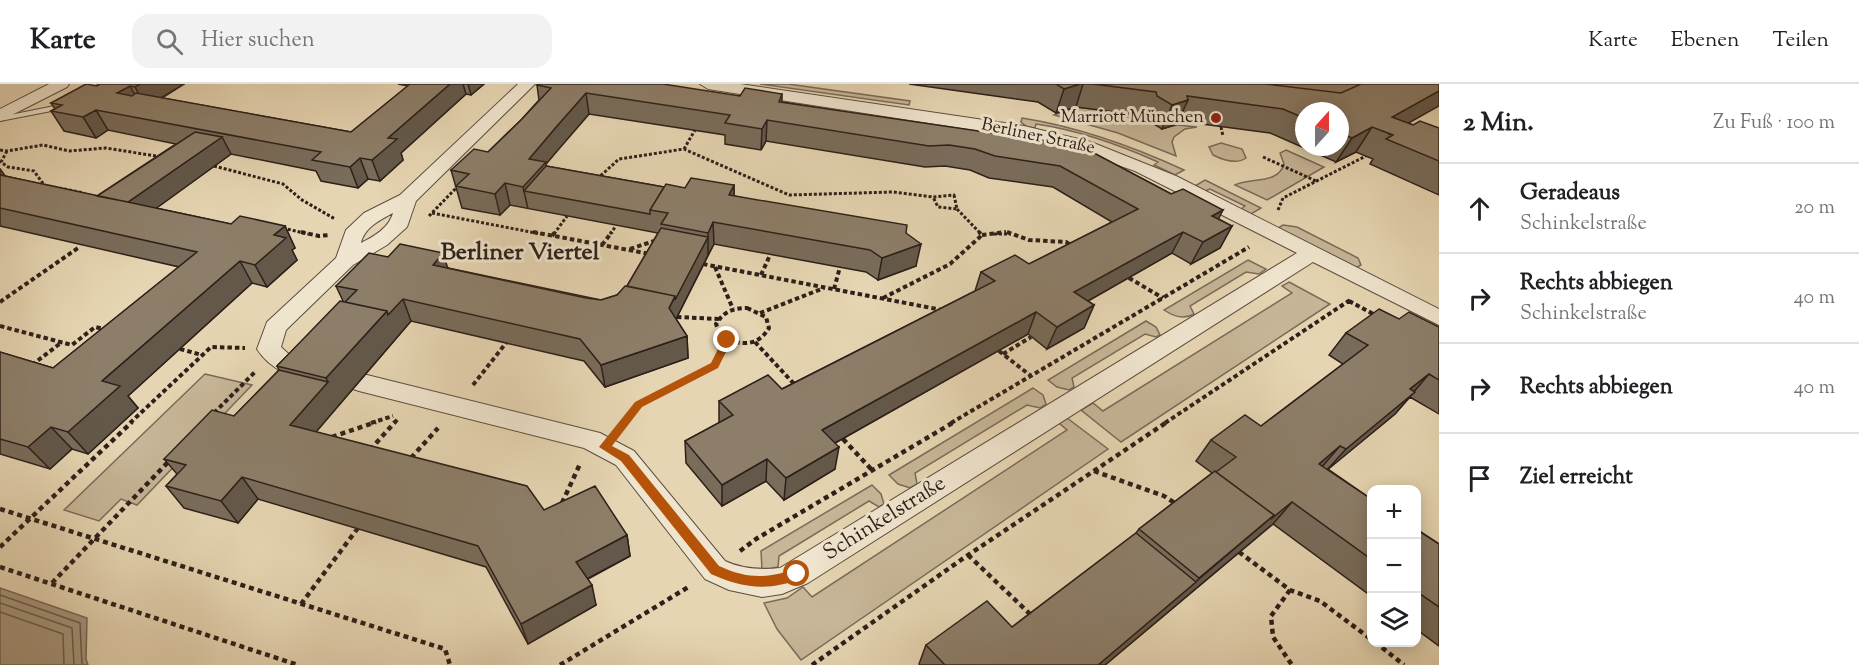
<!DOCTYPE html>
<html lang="de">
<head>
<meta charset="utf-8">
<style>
	:root { --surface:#fff; --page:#f2f2f2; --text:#202124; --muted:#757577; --line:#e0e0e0 }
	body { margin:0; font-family:"Sorts Mill Goudy",serif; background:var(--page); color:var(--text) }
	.controls { position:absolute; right:18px; bottom:18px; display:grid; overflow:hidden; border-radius:12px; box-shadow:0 3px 15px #0003 }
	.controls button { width:54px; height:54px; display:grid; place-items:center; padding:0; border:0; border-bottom:2px solid var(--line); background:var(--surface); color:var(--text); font:30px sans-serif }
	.compass { position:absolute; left:1295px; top:18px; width:54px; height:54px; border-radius:50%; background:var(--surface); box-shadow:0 3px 15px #0003; rotate:21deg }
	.stop { position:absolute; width:18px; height:18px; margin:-14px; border:4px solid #b45309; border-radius:50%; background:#fff }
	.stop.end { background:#b45309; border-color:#fff; box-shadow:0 2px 6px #0008 }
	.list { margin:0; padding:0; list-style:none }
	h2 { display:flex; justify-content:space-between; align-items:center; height:78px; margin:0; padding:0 24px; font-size:26px }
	h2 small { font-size:20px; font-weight:400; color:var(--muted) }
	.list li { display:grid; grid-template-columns:39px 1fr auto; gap:18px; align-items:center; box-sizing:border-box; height:90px; padding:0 24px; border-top:2px solid var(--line) }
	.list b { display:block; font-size:22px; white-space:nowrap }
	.list p { margin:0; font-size:20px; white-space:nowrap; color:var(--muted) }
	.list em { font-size:20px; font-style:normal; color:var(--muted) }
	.icon { flex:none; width:33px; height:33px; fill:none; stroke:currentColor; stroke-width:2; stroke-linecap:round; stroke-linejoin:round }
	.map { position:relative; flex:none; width:1439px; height:581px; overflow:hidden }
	header { display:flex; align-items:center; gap:36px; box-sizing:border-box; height:84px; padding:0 30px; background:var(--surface); border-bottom:2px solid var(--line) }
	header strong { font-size:28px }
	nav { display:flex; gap:33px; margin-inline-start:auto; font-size:21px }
	.search { width:420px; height:54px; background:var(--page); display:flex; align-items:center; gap:15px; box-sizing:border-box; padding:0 21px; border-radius:18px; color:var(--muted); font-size:22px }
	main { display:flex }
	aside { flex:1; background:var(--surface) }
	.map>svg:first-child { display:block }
	.green { fill:#c7b698; stroke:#7a6b59; stroke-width:1.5 }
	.water { fill:#a7977e; stroke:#766756; stroke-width:1.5 }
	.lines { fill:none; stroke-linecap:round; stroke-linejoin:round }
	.shore { stroke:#6a5c4c; stroke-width:1.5 }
	.lane-casing { stroke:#5b4d40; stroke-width:2 }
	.street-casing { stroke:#5b4d40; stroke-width:2 }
	.path-far2 { stroke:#2d201a; stroke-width:3; stroke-dasharray:3 2; stroke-linecap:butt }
	.path-far1 { stroke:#2d201a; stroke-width:4; stroke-dasharray:4.5 3; stroke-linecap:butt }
	.path { stroke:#2d201a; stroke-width:4.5; stroke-dasharray:5 4; stroke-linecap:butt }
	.lane { fill:#efe4cd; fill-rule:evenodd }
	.street { fill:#efe4cd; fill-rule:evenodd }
	.wall { fill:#796c5a; stroke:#2d201a; stroke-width:1.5; fill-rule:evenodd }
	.shaded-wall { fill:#63584a; stroke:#2d201a; stroke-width:1.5 }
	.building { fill:#8d7e69; stroke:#2d201a; stroke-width:1.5 }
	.route { fill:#b45309 }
	.poi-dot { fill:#8f2418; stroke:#efe4cd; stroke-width:2 }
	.labels { text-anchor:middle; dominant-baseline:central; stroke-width:6; stroke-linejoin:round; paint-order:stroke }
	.far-poi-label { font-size:18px; fill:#2d201a; stroke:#efe4cd; text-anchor:end }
	.far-street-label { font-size:18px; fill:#2d201a; stroke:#efe4cd }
	.street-label { font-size:22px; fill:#2d201a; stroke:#efe4cd }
	.neighbourhood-label { font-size:24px; font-weight:bold; fill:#2d201a; stroke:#efe4cd }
</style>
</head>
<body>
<header>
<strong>Karte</strong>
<div class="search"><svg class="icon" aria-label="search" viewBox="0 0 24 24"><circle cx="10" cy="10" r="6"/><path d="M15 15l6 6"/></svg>Hier suchen</div>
<nav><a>Karte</a><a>Ebenen</a><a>Teilen</a></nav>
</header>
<main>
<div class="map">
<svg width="1439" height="581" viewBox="0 0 1439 581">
	<rect width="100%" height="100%" fill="#e6d5b2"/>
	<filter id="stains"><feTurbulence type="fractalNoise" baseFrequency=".00333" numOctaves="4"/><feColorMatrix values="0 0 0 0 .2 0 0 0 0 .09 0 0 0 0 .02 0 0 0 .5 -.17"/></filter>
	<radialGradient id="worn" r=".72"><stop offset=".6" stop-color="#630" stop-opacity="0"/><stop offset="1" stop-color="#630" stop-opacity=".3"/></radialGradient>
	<path class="green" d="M760 0H788L910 17 909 21Z
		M1076 23 1146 32 1162 45 1177 41 1197 43 1185 45 1174 53 1172 58 1176 72 1118 49 1054 31Z
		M1022 34C1079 43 1132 62 1184 86L1175 91 1154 81 1158 78C1120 61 1078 46 1036 40L1035 44 1027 43 1021 38Z
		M1221 59 1242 65 1246 74C1236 81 1223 76 1213 71L1209 63Z
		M1286 66 1324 83 1267 116 1235 101C1250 93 1278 101 1284 80L1280 69Z
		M1205 96 1261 124 1251 130 1241 125 1245 122 1210 105 1205 107 1195 102Z
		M1283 141 1297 143 1358 174 1361 181 1356 184 1278 144Z
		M1248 176 1266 185 1259 190 1246 188 1190 222 1194 230C1184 236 1173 232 1164 226Z
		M1289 198 1330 220 1121 358 1081 326 1093 319 1103 327 1292 209 1282 202Z
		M1146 237 1156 243 1160 251 1156 253 1145 250 1072 294 1074 303 1069 306 1057 303 1048 296Z
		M205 290 252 301 137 421 121 415 99 437 64 426Z
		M1033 304 1043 311 1046 320 1040 324 1027 321 915 389 917 400 910 404 898 400 889 391Z
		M1067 334 1108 365 801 576 777 545 764 519 787 514 803 503 812 513 1067 346 1059 339Z
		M872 401 881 410 884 420 879 423 869 417 779 472 778 483 762 486 761 467Z"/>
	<path class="water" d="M0 504 87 534 86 575 88 581H0Z"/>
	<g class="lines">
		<path class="shore" d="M0 511 80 539 82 581
			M0 519 72 544 74 581
			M0 528 63 550 64 581"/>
		<defs>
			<path id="lane" d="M69 19 73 21 72 23 0 37V33Z"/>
			<path id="street" d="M49 0H69L67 3 0 37V25Z
				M518 0H535L416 117 407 143 387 161 353 181 286 246 281 263 293 274 319 281 323 287 319 293C297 300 269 284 257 265L267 238 336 174 346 146 364 129 400 111ZM393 129C389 144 373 153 361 159 364 144 380 136 393 129Z
				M700 0H740L1024 42 1091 58 1176 92 1439 225V241L1313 178 808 499 782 510 762 513 729 506 705 495 616 381 584 364 359 307 350 304 347 298 350 292 359 289 600 349 634 367 725 477C742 485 761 486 780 484L1297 169 1135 87 1052 58 708 5Z"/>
		</defs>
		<use href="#lane" class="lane-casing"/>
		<use href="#street" class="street-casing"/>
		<path class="path-far2" d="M1221 43 1223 52
			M684 65 695 46
			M0 66 7 67 43 61 69 67 106 64 162 73
			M7 67 1 78 8 83 34 87 44 101 84 109
			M1263 73 1316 97
			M214 82 283 100 302 116 335 135
			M597 95 619 75 684 65 789 111 893 108 933 113
			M954 111 957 125 938 123 933 113Z
			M957 125 981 150
			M1278 126 1283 114 1366 72
			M432 129 541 150
			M429 132 459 101
			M283 144 308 150
			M554 150 567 132
			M610 150 616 142
			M994 150H1011"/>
		<path class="path-far1" d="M301 148 319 152 329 151
			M533 148 650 170
			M1007 148 1029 156 1066 158 1072 162
			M982 151 1006 148
			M552 152 555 148
			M602 161 612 148
			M630 165 657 156
			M703 180 942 226
			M715 183 733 225
			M761 191 770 171
			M1129 194 1163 214
			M834 205 840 183
			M883 214 950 180 982 151 979 148
			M1349 217 1377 232
			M0 218 78 164
			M747 224 766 233 769 244C758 263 739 262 721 252L716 240C723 228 733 224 747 224Z
			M760 229 824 204
			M677 233 719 235
			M0 242 72 261 95 243 104 245
			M755 258 795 301
			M180 265 202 271
			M999 267 1031 292
			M1003 270 1031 253
			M32 281 62 258
			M473 301 506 259
			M214 329 255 288
			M130 339 211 263 245 264
			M371 339 393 332
			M394 339 399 334
			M623 339 638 321 715 282 727 256
			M951 339 1249 163
			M1165 339 1350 216"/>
		<path class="path" d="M620 343 624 338
			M332 353 376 338
			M843 355 872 386
			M370 366 395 338
			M411 374 438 344
			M1094 387 1164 412 1176 420
			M562 419 580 380
			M0 425 445 565 450 581
			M0 463 132 338
			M740 467 756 455 954 338
			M1239 468 1290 506 1320 517 1372 556
			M968 471 1031 531
			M0 483 298 581
			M52 499 170 376
			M1290 506 1271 532 1273 553 1292 581
			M301 520 358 444
			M1375 558 1404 581
			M560 581 690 502
			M812 581 968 471 1167 338"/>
		<use href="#lane" class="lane"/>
		<use href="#street" class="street"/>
	</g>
	<path class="wall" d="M100 0H184L162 14 351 48 408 2 398 0H484L471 11 466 10 401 69 403 76 380 97 368 95 358 104 321 97 316 87 231 70 156 124 231 140 285 142 295 164 292 166 297 176 267 203 252 199 128 312 138 324 88 370 72 365 50 385 0 370V268L53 284 179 183 0 142V85L5 92 97 112 176 60 108 46 96 54 64 47 51 27 55 25 51 19Z
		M909 0H1439L1408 39 1413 41 1439 44V111L1370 80 1373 75 1356 68 1336 78 1270 49 1179 37 1177 40 1162 45 1147 36 1146 32 1076 23 1056 29 1038 18ZM1304 27H1340V63H1304Z
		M537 1 740 12 782 10V18L1090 67 1232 142 1220 164 1191 180 1172 169 1088 217 1094 221 1084 244 1047 265 1028 250 835 359V385L784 416 766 397 722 422 686 379 685 357 719 339V317L782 305 975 207 981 188 1029 180 1112 138 1053 103 989 94 970 86 945 82 925 83 766 57 761 66 725 60V51L589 30 560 63 546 80V82L664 103 685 104 734 101V112L906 149 916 182 878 196 866 188 714 160 676 235 687 252 688 274 605 303 584 277 411 237 316 348 544 426 627 451 630 472 588 495 596 521 528 560 486 483 258 415 238 439 184 424 166 402 177 390 164 375 234 332 279 286 277 282 343 217 336 202 388 173 448 184 601 216 617 211 627 202 658 149 510 121 500 131 462 124 451 86 488 68 521 36 539 16Z
		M1399 235 1439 243V330L1410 313 1395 330 1328 385 1371 415V512L1273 440 1105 581H920L919 580 926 561 1012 543 1136 449 1139 445 1212 389 1196 377 1211 356 1261 342 1343 280 1329 271 1346 249Z
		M1416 445 1439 460V562L1416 545Z"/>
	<path class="shaded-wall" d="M140 0H184L146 23 135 3Z
		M450 0H463L466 10 401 69 403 76 380 97 372 76 388 54Z
		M468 0H484L471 11Z
		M1080 0H1083L1076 23 1056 29 1064 5Z
		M130 2 141 22 117 9Z
		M1439 7V22L1389 50 1392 33Z
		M586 9 589 30 546 80 549 100 524 107 528 125 523 103 529 75 557 42Z
		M1188 16 1177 40 1162 45 1172 21Z
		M96 26 108 46 96 54 83 33Z
		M767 36 766 57 761 66 762 45Z
		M1372 43 1356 68 1336 78 1352 54Z
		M222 53 231 70 136 139 124 121Z
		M360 74 368 95 358 104 350 83Z
		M0 85 13 103 0 108Z
		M505 99 510 121 500 131 495 110Z
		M734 101V122L729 111Z
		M1223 126 1212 148V132Z
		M713 138 714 160 708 171V149Z
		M285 142 295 164 292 166 297 176 267 203 255 181 274 151Z
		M1232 142 1220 164 1191 180 1203 158Z
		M1183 148 1172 169 1065 230 1074 208Z
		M708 153V171L670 247 669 224Z
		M921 160 916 182 878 196 882 174Z
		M443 169 450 191 433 181Z
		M240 177 252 199 128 312 138 324 88 370 68 348 102 297Z
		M403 215 411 237 303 363 290 341 328 298 326 294 387 227Z
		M1094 221 1084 244 1047 265 1057 243Z
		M1036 228 1028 250 819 368 822 346Z
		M687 252 688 274 605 303 601 281Z
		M1429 290 1395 330 1326 387 1346 365 1410 305Z
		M51 343 72 365 50 385 28 363Z
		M1340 362 1321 384 1319 380Z
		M839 363 835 385 784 416 786 394Z
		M767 375 766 397 722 422V401Z
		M242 393 258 415 238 439 221 417Z
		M1292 418 1273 440 1105 581H1098L1274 431Z
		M627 451 630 472 581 498 576 478Z
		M592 501 596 521 528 560 521 540Z"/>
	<path class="building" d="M86 0 97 2 100 0H140L135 3 130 2 117 9 132 12 136 9 351 48 410 0H450L388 54 397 55 372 76 360 74 350 83 312 76 321 68 96 26 83 33 51 27 62 21 51 19Z
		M538 0H663L740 12 745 4 782 10 779 18 1089 63 1090 67 1171 110 1183 105 1223 126 1212 132 1232 142 1203 158 1183 148 1074 208 1094 221 1057 243 1036 228 822 346 839 363 786 394 767 375 722 401 685 357 733 331 719 317 768 291 782 305 995 197 981 188 1015 171 1029 180 1138 125 1060 82 995 72 975 65 949 61 929 62 767 36 762 45 725 39 730 31 586 9 557 42 529 75 546 78 523 103 505 99 495 110 456 102 469 90 451 86 474 65 488 68 521 36 551 4 537 1Z
		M1056 0H1080L1064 5Z
		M1093 0H1265L1341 9 1361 0H1439V7L1392 33 1413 41 1420 37 1439 44V77L1386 55 1393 51 1372 43 1352 54 1340 49V27H1304V34L1283 25 1187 12 1188 16 1172 21 1157 12 1156 8Z
		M1265 0H1361L1341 9Z
		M195 48 222 53 128 118 97 112Z
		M546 82 664 103 650 126V130L524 107Z
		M0 91 231 140 240 132 285 142 274 151 286 154 255 181 240 177 102 297 120 302 68 348 51 343 28 363 0 355V268L53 284 197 168 0 124Z
		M691 94 734 101 729 111 907 141 906 149 921 160 882 174 870 166 713 138 708 149 661 140 668 129 650 126 666 100 685 104Z
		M661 144 708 153 675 216V212L627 202Z
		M400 160 443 169 433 181 586 214 601 216 617 211 625 202 675 212 669 224 687 252 601 281 580 255 403 215 388 231 387 227 345 218 357 206 336 202 369 169 388 173Z
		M340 217 387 227 326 294 277 282Z
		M1379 225 1399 235 1409 228 1439 243V296L1429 290 1410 305 1415 308 1346 365 1340 362 1319 380 1371 415V475L1292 418 1271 435 1274 431 1216 388 1236 373 1211 356 1245 331 1261 342 1368 261 1346 249Z
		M279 286 328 298 290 341 527 402 544 426 595 402 627 451 576 478 592 501 521 540 478 462 242 393 221 417 166 402 186 381 164 375 212 326 234 332Z
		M1215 387 1274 431 1199 494 1139 445Z
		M1416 445 1439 460V523L1416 507Z
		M1136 449 1196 498 1098 581H945L926 561 987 517 1012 543Z"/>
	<path class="route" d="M724 253H730L732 256 718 284 642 323 612 362 629 371 719 482C747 495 769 495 797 484L801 486V494C770 508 741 504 711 490L621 377 599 363 635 318 711 279Z"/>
	<circle class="poi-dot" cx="1216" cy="34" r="6"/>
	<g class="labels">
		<g class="far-poi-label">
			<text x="1204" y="34">Marriott München</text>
		</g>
		<g class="far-street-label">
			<text transform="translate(1038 53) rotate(12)">Berliner Straße</text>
		</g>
		<g class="street-label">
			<text transform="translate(885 435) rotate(-32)">Schinkelstraße</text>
		</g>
		<g class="neighbourhood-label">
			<text x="520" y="169">Berliner Viertel</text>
		</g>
	</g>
	<rect width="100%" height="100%" filter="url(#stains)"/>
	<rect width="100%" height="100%" fill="url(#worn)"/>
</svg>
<div class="controls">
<button>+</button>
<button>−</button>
<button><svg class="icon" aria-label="layers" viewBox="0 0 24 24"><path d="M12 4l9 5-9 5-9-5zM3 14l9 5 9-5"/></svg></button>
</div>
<svg class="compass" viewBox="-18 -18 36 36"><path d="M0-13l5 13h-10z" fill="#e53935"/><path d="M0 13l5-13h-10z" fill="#757577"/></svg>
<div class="stop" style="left:797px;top:490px"></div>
<div class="stop end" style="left:727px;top:256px"></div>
</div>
<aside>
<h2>2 Min.<small>Zu Fuß · 100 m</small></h2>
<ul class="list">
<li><svg class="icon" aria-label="ahead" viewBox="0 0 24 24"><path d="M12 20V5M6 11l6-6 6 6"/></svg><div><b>Geradeaus</b><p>Schinkelstraße</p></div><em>20 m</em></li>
<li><svg class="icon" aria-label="right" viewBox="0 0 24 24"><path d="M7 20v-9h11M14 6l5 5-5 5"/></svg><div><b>Rechts abbiegen</b><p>Schinkelstraße</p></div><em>40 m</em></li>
<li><svg class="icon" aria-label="right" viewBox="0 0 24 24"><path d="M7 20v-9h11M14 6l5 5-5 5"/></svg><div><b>Rechts abbiegen</b></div><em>40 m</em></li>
<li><svg class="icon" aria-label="arrive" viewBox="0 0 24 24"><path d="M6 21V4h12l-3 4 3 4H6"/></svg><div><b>Ziel erreicht</b></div></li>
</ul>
</aside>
</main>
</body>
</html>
